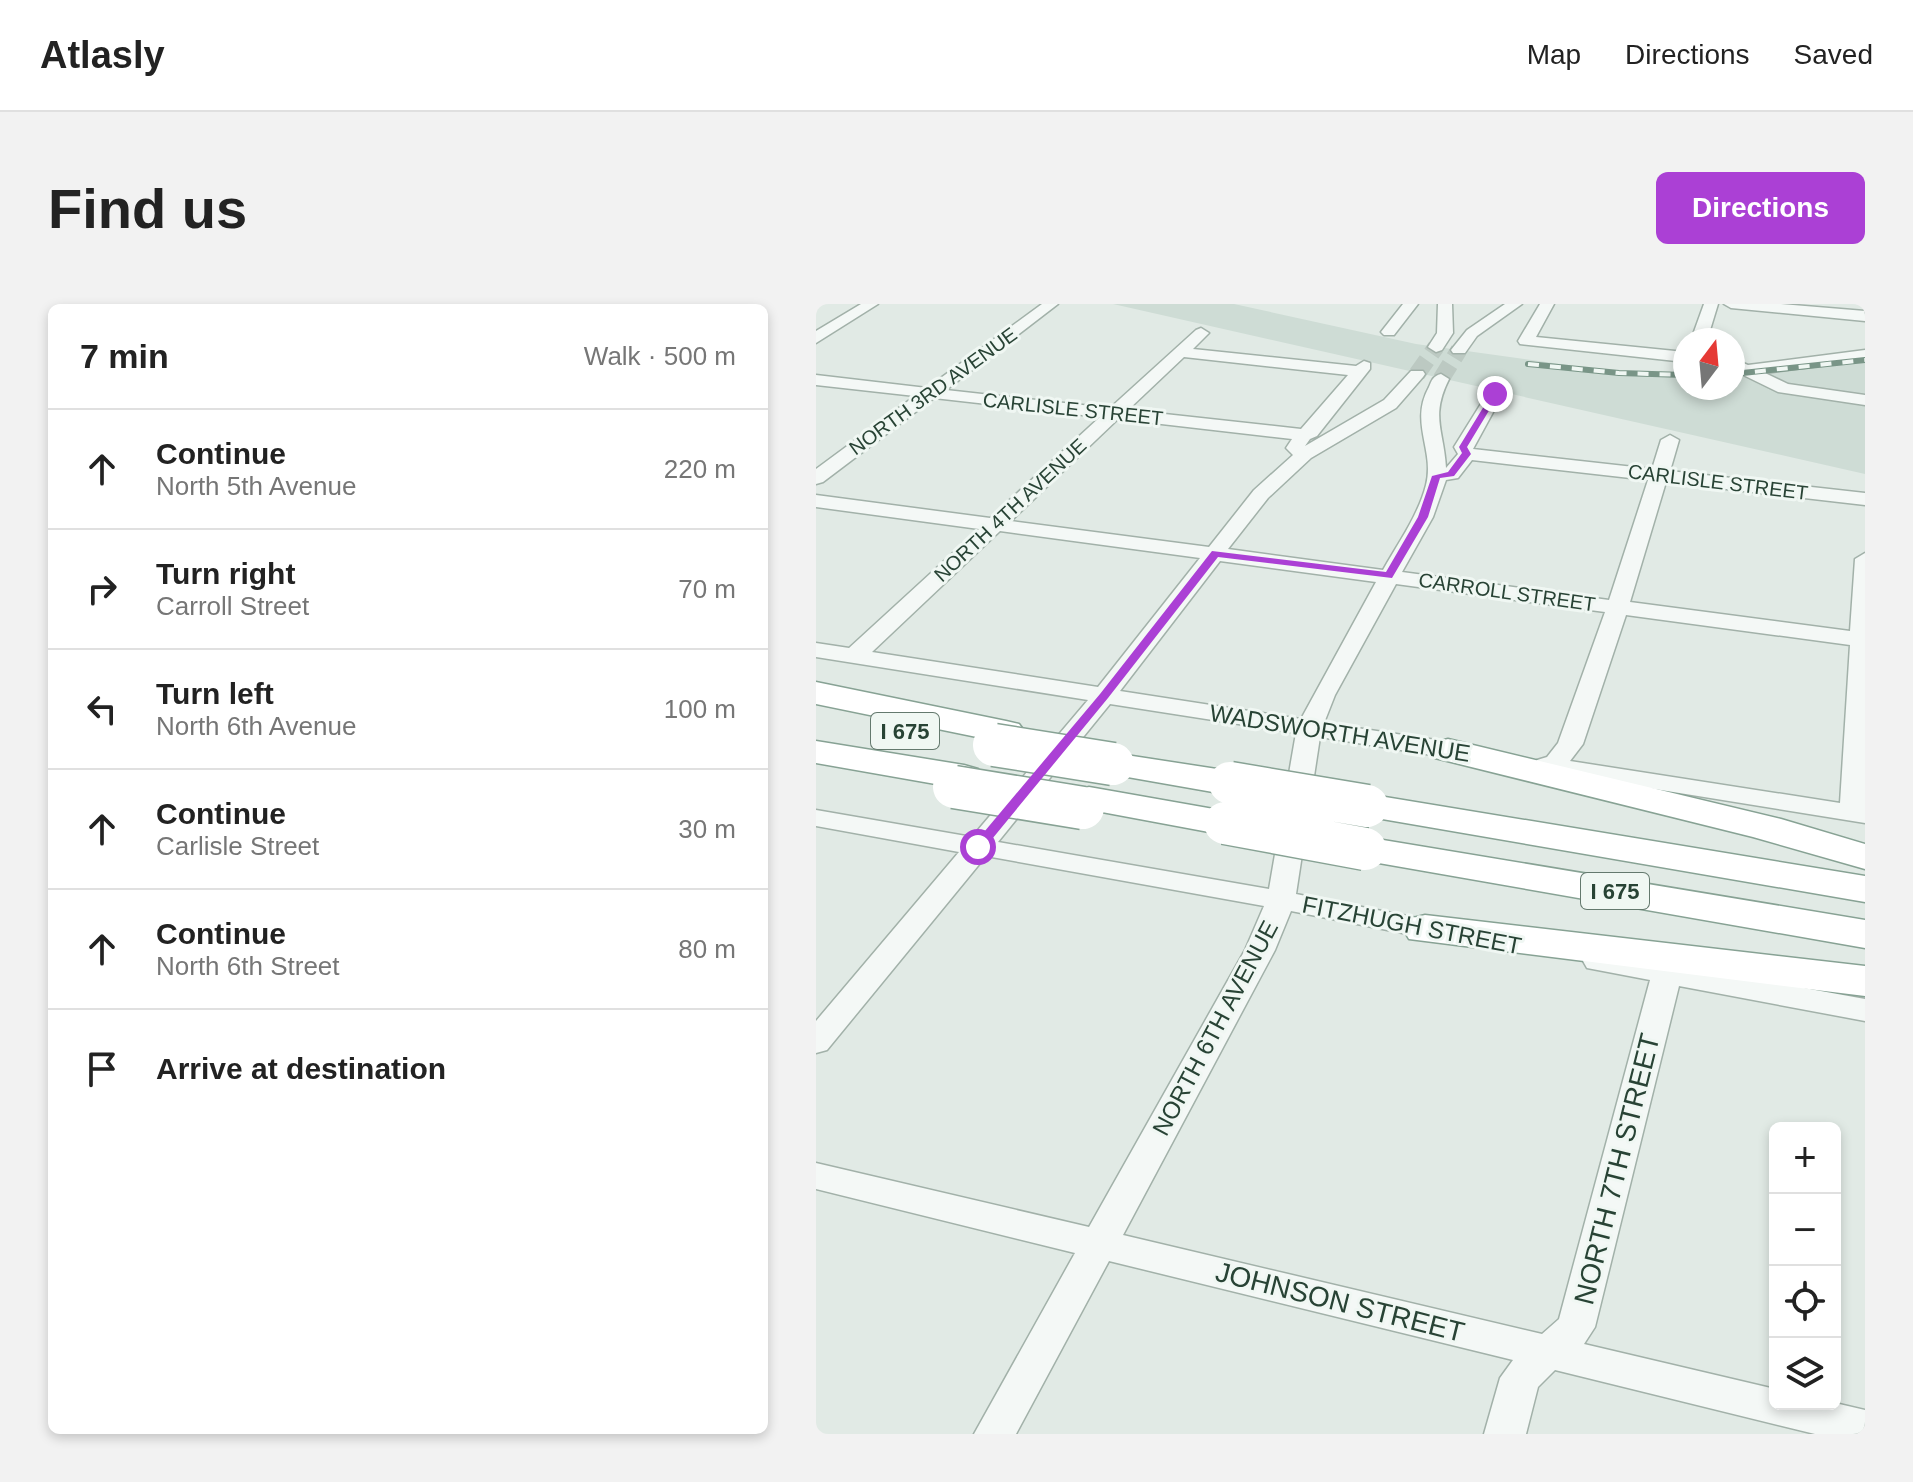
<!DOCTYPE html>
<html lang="en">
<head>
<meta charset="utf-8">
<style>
	:root { --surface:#fff; --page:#f2f2f2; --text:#222; --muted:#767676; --line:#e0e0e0; --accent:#ab40d5 }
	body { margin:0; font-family:Helvetica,sans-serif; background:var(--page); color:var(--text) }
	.controls { position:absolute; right:24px; bottom:24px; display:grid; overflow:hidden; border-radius:12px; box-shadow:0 4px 12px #0003 }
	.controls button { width:72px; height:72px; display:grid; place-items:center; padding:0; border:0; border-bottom:2px solid var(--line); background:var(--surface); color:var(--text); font:40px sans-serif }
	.compass { position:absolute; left:857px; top:24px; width:72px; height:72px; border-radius:50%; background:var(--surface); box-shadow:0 4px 12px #0003; rotate:16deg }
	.stop { position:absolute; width:24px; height:24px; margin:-18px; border:6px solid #ab40d5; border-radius:50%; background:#fff }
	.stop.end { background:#ab40d5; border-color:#fff; box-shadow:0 2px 8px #0008 }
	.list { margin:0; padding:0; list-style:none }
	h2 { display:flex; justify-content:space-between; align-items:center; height:104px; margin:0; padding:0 32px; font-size:34px }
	h2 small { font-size:26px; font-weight:400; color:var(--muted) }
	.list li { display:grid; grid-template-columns:52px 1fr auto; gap:24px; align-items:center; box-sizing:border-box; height:120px; padding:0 32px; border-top:2px solid var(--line) }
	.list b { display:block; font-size:30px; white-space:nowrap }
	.list p { margin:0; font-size:26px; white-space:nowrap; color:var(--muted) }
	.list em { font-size:26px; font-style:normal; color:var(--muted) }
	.icon { flex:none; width:44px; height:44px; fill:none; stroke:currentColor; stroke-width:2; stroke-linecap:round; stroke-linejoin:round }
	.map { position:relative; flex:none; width:1049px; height:1130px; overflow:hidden; border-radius:12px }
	header { display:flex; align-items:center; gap:48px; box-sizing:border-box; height:112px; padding:0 40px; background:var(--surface); border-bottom:2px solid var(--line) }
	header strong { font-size:38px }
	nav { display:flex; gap:44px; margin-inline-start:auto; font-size:28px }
	.intro { display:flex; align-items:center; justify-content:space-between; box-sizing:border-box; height:192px; padding:0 48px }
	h1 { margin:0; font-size:56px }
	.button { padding:20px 36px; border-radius:12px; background:var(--accent); color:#fff; font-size:28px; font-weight:700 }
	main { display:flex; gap:48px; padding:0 48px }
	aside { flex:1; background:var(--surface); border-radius:12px; box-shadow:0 4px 12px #0003 }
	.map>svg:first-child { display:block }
	.built { fill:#cedcd5 }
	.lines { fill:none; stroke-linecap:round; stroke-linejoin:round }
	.minor-tunnel { stroke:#bcc9c2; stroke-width:17; stroke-dasharray:17 8; stroke-linecap:butt }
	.minor-casing { stroke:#a2b1a9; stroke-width:3 }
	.highway-casing { stroke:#87a294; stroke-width:3 }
	.minor { fill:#f4f8f6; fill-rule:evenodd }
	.highway { fill:#fff; fill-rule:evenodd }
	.rail-casing { stroke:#799587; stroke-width:6 }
	.rail { stroke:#f0f7f3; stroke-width:4; stroke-dasharray:11; stroke-linecap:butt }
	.highway-bridge-casing { stroke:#87a294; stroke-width:45; stroke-linecap:butt }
	.highway-bridge { stroke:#fff; stroke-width:42 }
	.route { fill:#ab40d5 }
	.labels { text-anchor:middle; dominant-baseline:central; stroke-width:6; stroke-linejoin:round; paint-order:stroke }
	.far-street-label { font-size:20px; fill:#284335; stroke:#f0f7f3 }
	.shield { fill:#f0f7f3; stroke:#64796e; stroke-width:2 }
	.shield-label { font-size:22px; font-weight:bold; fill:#284335 }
	.street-label { font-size:24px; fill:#284335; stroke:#f0f7f3 }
	.near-street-label { font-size:28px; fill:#284335; stroke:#f0f7f3 }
</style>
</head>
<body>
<header>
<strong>Atlasly</strong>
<nav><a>Map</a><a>Directions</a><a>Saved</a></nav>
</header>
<div class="intro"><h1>Find us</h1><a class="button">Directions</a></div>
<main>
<aside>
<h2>7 min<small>Walk · 500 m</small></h2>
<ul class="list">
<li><svg class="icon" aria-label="ahead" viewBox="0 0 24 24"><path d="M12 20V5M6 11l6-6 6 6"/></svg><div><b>Continue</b><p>North 5th Avenue</p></div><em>220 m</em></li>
<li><svg class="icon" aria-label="right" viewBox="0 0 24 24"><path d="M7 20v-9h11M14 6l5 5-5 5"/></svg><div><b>Turn right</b><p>Carroll Street</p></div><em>70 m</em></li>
<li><svg class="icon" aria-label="left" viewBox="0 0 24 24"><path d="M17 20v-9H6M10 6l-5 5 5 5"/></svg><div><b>Turn left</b><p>North 6th Avenue</p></div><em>100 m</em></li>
<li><svg class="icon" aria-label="ahead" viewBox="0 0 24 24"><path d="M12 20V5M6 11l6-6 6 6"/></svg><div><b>Continue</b><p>Carlisle Street</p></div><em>30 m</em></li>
<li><svg class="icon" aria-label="ahead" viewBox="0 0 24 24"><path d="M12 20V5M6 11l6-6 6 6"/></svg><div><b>Continue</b><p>North 6th Street</p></div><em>80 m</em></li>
<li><svg class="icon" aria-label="arrive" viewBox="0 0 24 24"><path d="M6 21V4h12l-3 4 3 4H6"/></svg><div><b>Arrive at destination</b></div></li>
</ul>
</aside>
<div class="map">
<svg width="1049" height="1130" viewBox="0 0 1049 1130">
	<rect width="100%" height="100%" fill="#e1eae5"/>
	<path class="built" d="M297 0H418L600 40 794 67 869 69V84H917V66L1049 49V170Z"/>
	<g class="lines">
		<path class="minor-tunnel" d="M601 70 620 43
			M625 75 643 46"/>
		<defs>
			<path id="minor" d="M45 0H62L0 39V27Z
				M226 0H242L130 86 294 104 380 26 385 24 393 29 377 45 540 62 548 57 554 59V65L501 132 494 135 489 142 568 96 595 67H607L609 70 607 73 580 104 495 154 452 194 412 245 567 266C582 239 602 212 610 181 619 146 593 119 613 83 616 76 617 72 625 70L633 75C614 113 628 126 630 164L642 150 638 143 671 90 679 85 687 90 657 145 836 165 845 136 854 131 863 136 854 167 1049 189V201L850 178 814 298 1034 327 1039 255 1049 249V519L721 466 717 461 721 456 731 453 742 439 789 308 580 280 519 391 508 419 653 441 662 444 666 449 662 454 653 457 504 433 480 590 627 619 637 621 642 628 637 635 627 637 475 607 459 646 307 931 726 1030 743 1015 834 676 771 664 767 657 771 650 782 647 1049 695V717L863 682 779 1023 768 1040 959 1085V1100L1019 1099 1049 1106V1130H999L739 1066 722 1083 710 1130H668L684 1074 697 1056 293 957 200 1130H158L259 949 0 885V859L273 923 429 646 448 602 170 552 11 746 0 749V717L143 548 0 522V506L156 533 272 396 0 353V339L33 344 163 225 0 203V191L174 214 284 113 118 94 7 178 0 180V165L99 92 0 81V71L111 84ZM368 53 532 71 485 125 312 106ZM302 115 476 135 470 144 477 151 438 186 393 243 195 217ZM656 156 832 176 793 296 586 268 617 213 630 176 642 174ZM184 227 384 254 282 383 56 348ZM404 257 560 278 485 415 304 387ZM810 311 1034 341 1024 499 754 457 767 440ZM294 400 480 429 453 585 182 538Z
				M587 0H602L578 31H568L565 28Z
				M622 0H636L637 29 626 46 620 48 612 43 621 29Z
				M689 0H706L661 32 649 49H637L635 46 651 26Z
				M724 0H738L720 33 869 48V58L704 40 702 37Z
				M888 0H902L891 36H875Z
				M908 0H965L1049 7V17L915 4Z
				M1049 46V56L949 69 972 80 1049 91V101L962 88 917 66V55L932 61Z"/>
			<path id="highway" d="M0 378 190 417 203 420 209 428 203 436 190 439 0 400Z
				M632 435 965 515 1049 540V565L937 533 619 454 613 446 619 438Z
				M0 437 148 461 162 465 167 473 162 481 148 485 0 459Z
				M297 449 414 467 428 471 433 479 428 487 414 491 283 468 278 460 283 452Z
				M273 483 409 507 423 510 429 519 423 528 409 531 259 503 253 495 259 487Z
				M551 490 1049 572V598L537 510 531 502 537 494Z
				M549 533 1049 616V644L534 554 528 545 534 536Z
				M609 611 1049 662V692L593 635 587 625 593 615Z"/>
		</defs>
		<use href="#minor" class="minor-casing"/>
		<use href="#highway" class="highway-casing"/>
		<use href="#minor" class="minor"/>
		<use href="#highway" class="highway"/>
		<defs>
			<path id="rail" d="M712 60 803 69 869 71
				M917 70 1049 56"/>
		</defs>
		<use href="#rail" class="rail-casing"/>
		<use href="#rail" class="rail"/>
		<defs>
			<path id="highway-bridge" d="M178 441 297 460
				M414 479 551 502
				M138 483 267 504
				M409 519 549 545"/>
		</defs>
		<use href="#highway-bridge" class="highway-bridge-casing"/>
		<use href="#highway-bridge" class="highway-bridge"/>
	</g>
	<path class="route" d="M676 89 683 90 651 143 655 150 638 172 624 174 612 213 576 274 402 253 292 394 167 546H158V540L284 390 396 247 570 268 602 213 616 172 632 168 646 149 643 143Z"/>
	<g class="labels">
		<g class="far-street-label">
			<text transform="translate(117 87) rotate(-36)">NORTH 3RD AVENUE</text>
			<text transform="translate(257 105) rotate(6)">CARLISLE STREET</text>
			<text transform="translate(902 178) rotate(7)">CARLISLE STREET</text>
			<text transform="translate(194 206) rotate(-43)">NORTH 4TH AVENUE</text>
			<text transform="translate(691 288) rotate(8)">CARROLL STREET</text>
		</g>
		<g class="shield">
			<rect x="55" y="409" width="68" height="36" rx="6"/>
			<rect x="765" y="569" width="68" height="36" rx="6"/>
		</g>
		<g class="shield-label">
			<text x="89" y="427">I 675</text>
			<text x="799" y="587">I 675</text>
		</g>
		<g class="street-label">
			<text transform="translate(524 429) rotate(9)">WADSWORTH AVENUE</text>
			<text transform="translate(596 621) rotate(11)">FITZHUGH STREET</text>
			<text transform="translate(399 724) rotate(-62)">NORTH 6TH AVENUE</text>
		</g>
		<g class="near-street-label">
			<text transform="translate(801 865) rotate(-76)">NORTH 7TH STREET</text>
			<text transform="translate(524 998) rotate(14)">JOHNSON STREET</text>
		</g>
	</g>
</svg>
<div class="controls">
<button>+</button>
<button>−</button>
<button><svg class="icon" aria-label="locate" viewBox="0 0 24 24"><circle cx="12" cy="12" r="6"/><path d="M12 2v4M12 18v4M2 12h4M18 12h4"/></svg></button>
<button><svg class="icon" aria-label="layers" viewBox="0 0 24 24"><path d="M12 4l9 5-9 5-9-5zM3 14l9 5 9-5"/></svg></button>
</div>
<svg class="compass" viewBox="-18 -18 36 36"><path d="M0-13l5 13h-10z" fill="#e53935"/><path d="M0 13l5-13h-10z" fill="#767676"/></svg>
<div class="stop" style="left:162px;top:543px"></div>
<div class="stop end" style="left:679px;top:90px"></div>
</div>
</main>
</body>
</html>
